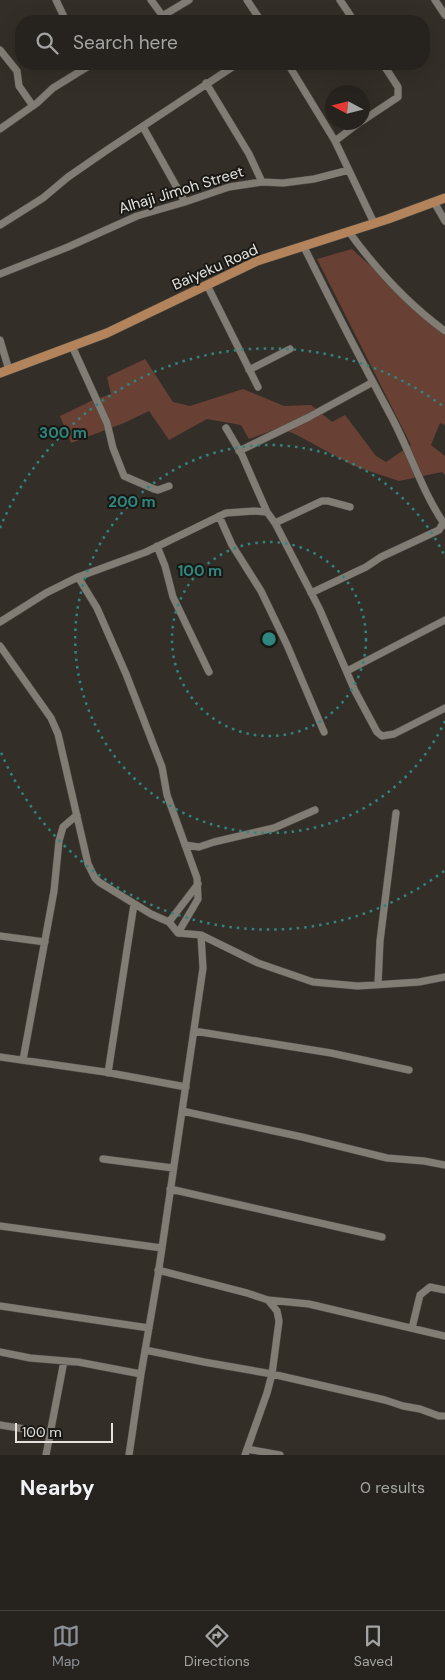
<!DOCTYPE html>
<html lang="en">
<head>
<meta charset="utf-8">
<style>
	:root { --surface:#26231e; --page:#2e2b27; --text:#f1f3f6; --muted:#a4a4a4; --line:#42403c; --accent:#8c9099 }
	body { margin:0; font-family:"DM Sans",sans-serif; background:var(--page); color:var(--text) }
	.compass { position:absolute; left:325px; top:85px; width:45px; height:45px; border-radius:50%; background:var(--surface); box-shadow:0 5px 20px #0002; rotate:277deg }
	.scale { position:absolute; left:15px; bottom:12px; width:98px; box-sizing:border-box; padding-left:5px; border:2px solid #e4e2dd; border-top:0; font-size:14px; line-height:18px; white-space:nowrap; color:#e4e2dd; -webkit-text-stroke:4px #191814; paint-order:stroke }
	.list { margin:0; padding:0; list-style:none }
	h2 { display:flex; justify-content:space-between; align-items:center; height:65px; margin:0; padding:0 20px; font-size:21px }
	h2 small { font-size:16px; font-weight:400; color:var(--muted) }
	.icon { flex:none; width:28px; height:28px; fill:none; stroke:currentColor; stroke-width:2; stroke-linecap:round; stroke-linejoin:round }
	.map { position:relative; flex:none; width:445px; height:1455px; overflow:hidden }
	.search { position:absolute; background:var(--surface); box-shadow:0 5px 20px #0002; left:15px; right:15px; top:15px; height:55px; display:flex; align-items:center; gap:12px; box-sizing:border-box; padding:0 18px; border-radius:20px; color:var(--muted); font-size:19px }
	.sheet { height:155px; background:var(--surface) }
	nav { display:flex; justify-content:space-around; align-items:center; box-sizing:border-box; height:70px; border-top:1px solid var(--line); background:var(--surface); font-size:14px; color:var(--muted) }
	nav a { display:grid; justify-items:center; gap:2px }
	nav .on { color:var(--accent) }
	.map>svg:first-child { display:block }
	.green { fill:#694034 }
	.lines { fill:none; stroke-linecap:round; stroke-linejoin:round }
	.minor-casing { stroke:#4f4c46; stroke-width:8 }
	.major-casing { stroke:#4f4c46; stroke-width:10 }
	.minor { stroke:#817c74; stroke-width:7 }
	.major { stroke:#b3845b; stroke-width:9 }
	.ring { fill:none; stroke:#2f867f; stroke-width:2.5; stroke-dasharray:2.5 5 }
	.labels { text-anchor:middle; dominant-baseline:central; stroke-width:4; stroke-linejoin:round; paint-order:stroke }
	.street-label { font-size:15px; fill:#e4e2dd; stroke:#191814 }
	.centre { fill:#2f867f; stroke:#191814; stroke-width:2.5 }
	.ring-label { font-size:15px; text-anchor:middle; font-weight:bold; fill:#2f867f; stroke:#191814; stroke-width:4; stroke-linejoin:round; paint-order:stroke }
</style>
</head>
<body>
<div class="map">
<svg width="445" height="1455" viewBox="0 0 445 1455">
	<rect width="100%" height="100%" fill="#332f28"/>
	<path class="green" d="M352 249 445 334V425L440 423 431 445 445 456V475L442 472 399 481 354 466 295 434 279 428 249 439 241 425 207 419 169 440 149 411 124 423 71 443 60 416 91 401 111 394 107 377 145 359 173 402 190 406 243 389 284 406 311 405 332 422 345 415 376 456 386 462 411 445 317 259Z"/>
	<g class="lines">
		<defs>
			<path id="minor" d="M56 0 66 21
				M151 0 162 15
				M247 0 261 21
				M340 0 354 21
				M435 0 445 15
				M154 21 189 0
				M0 50 17 71 19 86 33 106
				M288 64 335 141 374 223
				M206 83 249 154 262 182
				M362 121 398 97V87L383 64
				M143 127 185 202
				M0 129 37 103 53 88 92 64
				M335 141 360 122
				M434 202 445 221
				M0 225 43 198 68 177 107 150 237 64
				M349 232C376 269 408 304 445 331
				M304 247C332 304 361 360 391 416 410 451 422 492 445 525
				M0 274 68 247 137 216 185 202 229 187 262 182 283 183 314 179 349 170
				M207 285 258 387
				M0 340 9 370
				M72 346 107 423 113 448 124 476 154 489 158 490 169 486
				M249 370 290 349
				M226 428 242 455 267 512 275 523 319 608 355 691 377 732 382 736 394 734 445 708
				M239 451 309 417 373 382
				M219 516 232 545 261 591 287 645 324 732
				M275 523 322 501H328L350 507
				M157 546 165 566 173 597 209 672
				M78 577 97 608 126 674 162 767 167 795 197 878 198 899 178 933
				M311 593 366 567 381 557 439 530 443 523
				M0 622 46 593 78 577 146 552 226 513 254 511 267 512
				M0 646 51 718 58 734 88 864 95 878 99 882 151 914 169 922 178 933 201 935 258 963 313 982 358 986 419 982 445 977
				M347 671 445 620
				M185 845 199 847 214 842 274 828 315 810
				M169 922 198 884
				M0 936 45 942
				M378 984 380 941 396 813
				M194 1031 331 1053 409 1070
				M0 1057 105 1072 186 1087
				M23 1060 54 891 59 841 63 827 77 815
				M108 1073 134 904
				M182 1111 302 1137 387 1158 424 1161 445 1165
				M103 1159 173 1168
				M170 1189 382 1237
				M0 1226 162 1248
				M158 1270 247 1293 268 1300 277 1311 279 1321 272 1374 267 1393 245 1455
				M268 1300 309 1304 445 1336
				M0 1306 149 1328
				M412 1328 420 1295 430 1287 445 1290
				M145 1350 204 1362 272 1374 385 1400 403 1406 420 1409 439 1416H443
				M0 1352 30 1358 78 1362 141 1374
				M0 1425 49 1433
				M247 1449 280 1455
				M46 1455 64 1361
				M129 1455 141 1374 158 1275 203 968 201 935"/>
			<path id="major" d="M0 373 107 333 257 261 388 219 445 198"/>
		</defs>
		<use href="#minor" class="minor-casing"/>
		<use href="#major" class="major-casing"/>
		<use href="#minor" class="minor"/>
		<use href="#major" class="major"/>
	</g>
	<g class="ring">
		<circle cx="269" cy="639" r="97"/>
		<path d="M445 721A194 194 0 1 1 445 557"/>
		<path d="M444 871A291 291 0 0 1 0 750M0 528A291 291 0 0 1 444 407"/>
	</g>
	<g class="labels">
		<g class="street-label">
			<text transform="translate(181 190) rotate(-17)">Alhaji Jimoh Street</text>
			<text transform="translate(215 267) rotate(-24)">Baiyeku Road</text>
		</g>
	</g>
	<circle cx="269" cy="639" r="8" class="centre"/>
	<g class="ring-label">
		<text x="63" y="438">300 m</text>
		<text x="132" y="507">200 m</text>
		<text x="200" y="576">100 m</text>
	</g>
</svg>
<svg class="compass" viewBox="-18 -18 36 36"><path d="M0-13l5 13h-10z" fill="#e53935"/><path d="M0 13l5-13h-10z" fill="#a4a4a4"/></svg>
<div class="scale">100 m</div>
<div class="search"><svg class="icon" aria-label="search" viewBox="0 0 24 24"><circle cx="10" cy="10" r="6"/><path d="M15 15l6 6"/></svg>Search here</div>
</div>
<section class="sheet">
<h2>Nearby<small>0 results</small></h2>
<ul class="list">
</ul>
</section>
<nav>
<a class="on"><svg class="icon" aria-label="map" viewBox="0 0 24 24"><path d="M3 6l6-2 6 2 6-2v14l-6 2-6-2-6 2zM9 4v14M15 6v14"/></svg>Map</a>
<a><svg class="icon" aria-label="directions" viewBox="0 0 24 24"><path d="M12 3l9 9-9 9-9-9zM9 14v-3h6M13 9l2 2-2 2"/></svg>Directions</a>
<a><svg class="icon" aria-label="saved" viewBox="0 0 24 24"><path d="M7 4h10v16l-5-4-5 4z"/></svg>Saved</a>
</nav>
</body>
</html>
